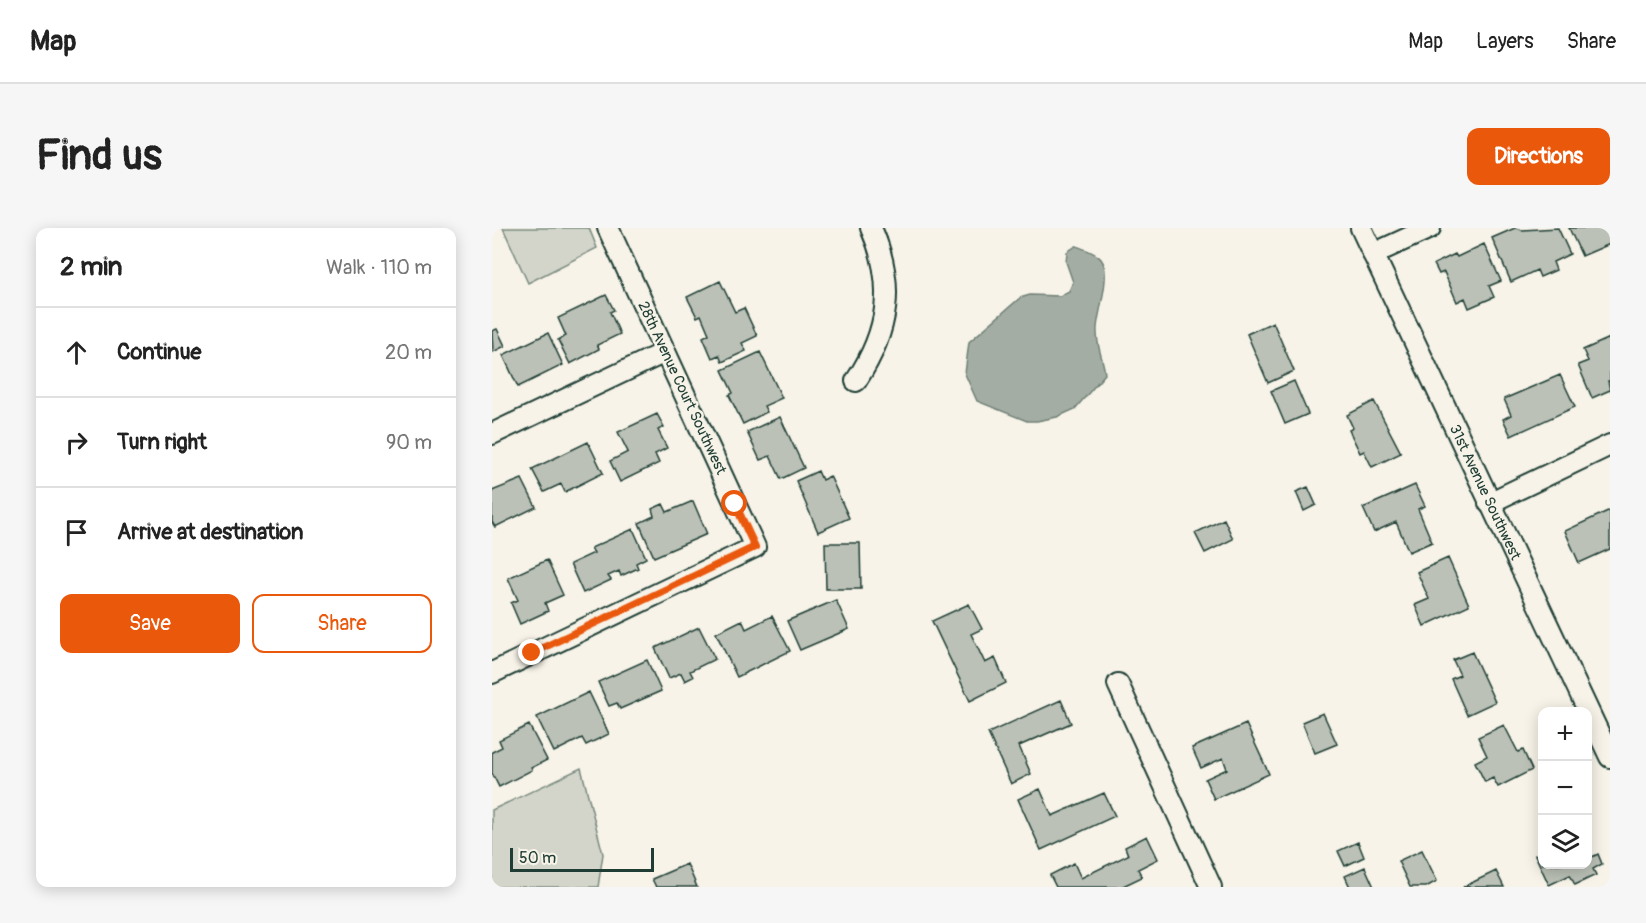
<!DOCTYPE html>
<html lang="en">
<head>
<meta charset="utf-8">
<style>
	:root { --surface:#fff; --page:#f6f6f6; --text:#222; --muted:#767676; --line:#e0e0e0; --accent:#ea580c }
	body { margin:0; font-family:Pangolin,sans-serif; background:var(--page); color:var(--text) }
	.controls { position:absolute; right:18px; bottom:18px; display:grid; overflow:hidden; border-radius:12px; box-shadow:0 3px 15px #0003 }
	.controls button { width:54px; height:54px; display:grid; place-items:center; padding:0; border:0; border-bottom:2px solid var(--line); background:var(--surface); color:var(--text); font:30px sans-serif }
	.scale { position:absolute; left:18px; bottom:15px; width:144px; box-sizing:border-box; padding-left:6px; border:3px solid #1f3d34; border-top:0; font-size:16px; line-height:21px; white-space:nowrap; color:#1f3d34; -webkit-text-stroke:4px #f7f3e8; paint-order:stroke }
	.stop { position:absolute; width:18px; height:18px; margin:-14px; border:4px solid #ea580c; border-radius:50%; background:#fff }
	.stop.end { background:#ea580c; border-color:#fff; box-shadow:0 2px 6px #0008 }
	.list { margin:0; padding:0; list-style:none }
	h2 { display:flex; justify-content:space-between; align-items:center; height:78px; margin:0; padding:0 24px; font-size:26px }
	h2 small { font-size:20px; font-weight:400; color:var(--muted) }
	.list li { display:grid; grid-template-columns:39px 1fr auto; gap:18px; align-items:center; box-sizing:border-box; height:90px; padding:0 24px; border-top:2px solid var(--line) }
	.list b { display:block; font-size:22px; white-space:nowrap }
	.list em { font-size:20px; font-style:normal; color:var(--muted) }
	.actions { display:flex; gap:12px; padding:18px 24px }
	.actions a { flex:1; padding:14px 0; border:2px solid var(--accent); border-radius:12px; text-align:center; font-size:21px; color:var(--accent) }
	.actions .main { background:var(--accent); color:#fff }
	.icon { flex:none; width:33px; height:33px; fill:none; stroke:currentColor; stroke-width:2; stroke-linecap:round; stroke-linejoin:round }
	.map { position:relative; flex:none; width:1118px; height:659px; overflow:hidden; border-radius:12px }
	header { display:flex; align-items:center; gap:36px; box-sizing:border-box; height:84px; padding:0 30px; background:var(--surface); border-bottom:2px solid var(--line) }
	header strong { font-size:28px }
	nav { display:flex; gap:33px; margin-inline-start:auto; font-size:21px }
	.intro { display:flex; align-items:center; justify-content:space-between; box-sizing:border-box; height:144px; padding:0 36px }
	h1 { margin:0; font-size:42px }
	.button { padding:15px 27px; border-radius:12px; background:var(--accent); color:#fff; font-size:21px; font-weight:700 }
	main { display:flex; gap:36px; padding:0 36px }
	aside { flex:1; background:var(--surface); border-radius:12px; box-shadow:0 3px 15px #0003 }
	.map>svg:first-child { display:block }
	.green { fill:#d3d5ca; stroke:#79897f; stroke-width:1.5 }
	.water { fill:#a4ada3; stroke:#6f8077; stroke-width:1.5 }
	.building { fill:#bbc1b6; stroke:#1f3d34; stroke-width:1.5 }
	.lines { fill:none; stroke-linecap:round; stroke-linejoin:round }
	.minor-casing { stroke:#1f3d34; stroke-width:24 }
	.minor { stroke:#f7f3e8; stroke-width:20 }
	.route { stroke:#ea580c; stroke-width:8 }
	.labels { text-anchor:middle; dominant-baseline:central; stroke-width:5; stroke-linejoin:round; paint-order:stroke }
	.street-label { font-size:15px; fill:#1f3d34; stroke:#f7f3e8 }
</style>
</head>
<body>
<header>
<strong>Map</strong>
<nav><a>Map</a><a>Layers</a><a>Share</a></nav>
</header>
<div class="intro"><h1>Find us</h1><a class="button">Directions</a></div>
<main>
<aside>
<h2>2 min<small>Walk · 110 m</small></h2>
<ul class="list">
<li><svg class="icon" aria-label="ahead" viewBox="0 0 24 24"><path d="M12 20V5M6 11l6-6 6 6"/></svg><div><b>Continue</b></div><em>20 m</em></li>
<li><svg class="icon" aria-label="right" viewBox="0 0 24 24"><path d="M7 20v-9h11M14 6l5 5-5 5"/></svg><div><b>Turn right</b></div><em>90 m</em></li>
<li><svg class="icon" aria-label="arrive" viewBox="0 0 24 24"><path d="M6 21V4h12l-3 4 3 4H6"/></svg><div><b>Arrive at destination</b></div></li>
</ul>
<div class="actions"><a class="main">Save</a><a>Share</a></div>
</aside>
<div class="map">
<svg width="1118" height="659" viewBox="0 0 1118 659">
	<rect width="100%" height="100%" fill="#f7f3e8"/>
	<filter id="ink" filterUnits="userSpaceOnUse"><feTurbulence type="fractalNoise" baseFrequency=".0167" numOctaves="2"/><feDisplacementMap in="SourceGraphic" scale="12" xChannelSelector="R" yChannelSelector="G"/><feConvolveMatrix kernelMatrix="1 2 1 2 8 2 1 2 1" color-interpolation-filters="sRGB"/></filter>
	<g filter="url(#ink)">
		<path class="green" d="M11 0H97L105 20 36 55Z
			M89 540 111 626 106 659H0V582Z"/>
		<path class="water" d="M584 18C592 21 603 24 609 31 620 45 606 83 605 100 604 119 611 129 613 146L583 181 565 189 545 193H535L485 173 473 146 477 114 528 70 538 67 568 68 577 63 581 54 574 34 575 24Z"/>
		<path class="building" d="M1023 0 1030 2 1066 0 1078 26 1061 34 1064 42 1048 49 1045 42 1019 54 1000 10Z
			M1077 0H1118V16L1090 28Z
			M992 16 1009 53 997 58 1002 69 977 80 973 70 965 74 952 44 947 46 942 36 963 26 965 29Z
			M228 53 243 84 252 80 265 108 250 115 254 123 230 134 227 127 220 130 211 109 217 106 209 87 205 89 195 69Z
			M114 67 122 82 118 84 128 106 105 117 107 121 78 136 66 112 74 108 66 90Z
			M781 94 802 143 776 155 755 106Z
			M5 101 13 118 1 124 0 103Z
			M56 105 71 137 26 159 11 127Z
			M1118 110V153H1116L1118 162 1100 170 1086 137 1096 133 1091 122Z
			M268 124 290 170 272 178 275 184 251 196 237 167 241 165 230 142Z
			M1068 147 1083 179 1019 208 1011 191 1019 187 1012 171Z
			M802 153 816 186 793 196 779 163Z
			M882 173 909 225 880 239 872 223 868 225 857 202 861 200 855 187Z
			M165 186 172 199 166 202 175 220 163 226 167 235 128 254 118 233 136 224 126 204Z
			M288 189 312 240 289 251 278 228 268 232 255 204Z
			M96 214 111 245 73 264 69 256 52 264 40 241Z
			M326 243 330 252 338 248 357 290 326 304 304 253Z
			M30 251 44 279 3 299 0 294V263Z
			M923 257 933 278 926 281 940 314 917 324 904 294 882 304 871 280Z
			M816 259 824 277 812 283 804 264Z
			M201 273 215 306 162 329 147 295 162 288 160 281 171 276 175 284Z
			M1118 282V321L1087 335 1073 303Z
			M732 291 741 311 713 325 703 305Z
			M141 301 154 330 144 335 146 340 129 348 127 343 116 348 119 352 91 365 78 336 102 325 99 320Z
			M333 315H368L369 361H334Z
			M956 330 977 377 932 398 923 377 937 371 925 344Z
			M55 332 71 367 53 375 56 383 28 396 19 375 26 372 16 350Z
			M344 372 357 401 308 422 295 393Z
			M477 376 490 401 479 406 493 435 503 430 514 455 478 473 440 393Z
			M280 388 298 423 245 449 224 405 250 392 254 401Z
			M207 399 223 431 198 443 201 449 193 453 189 445 177 450 163 420Z
			M980 424 1003 474 975 487 959 451 968 447 961 432Z
			M155 432 169 463 128 481 125 475 117 478 106 454Z
			M97 464 117 506 94 517 90 510 62 524 45 489Z
			M569 472 579 495 527 518 539 546 519 556 496 505Z
			M831 485 845 516 823 525 810 494Z
			M754 496 777 546 722 571 713 551 735 541 731 530 709 540 700 520Z
			M37 497 55 532 39 540 40 542 7 559 0 545V524L10 519 7 512Z
			M1012 497 1026 524 1031 522 1040 542 1006 559 1001 550 993 554 983 534 995 528 986 509Z
			M548 561 560 588 612 565 623 588 549 622 526 571Z
			M655 608 666 631 646 641 650 649 629 659H564L558 647 582 635 589 650 636 627 633 619Z
			M866 614 872 629 853 638 846 623Z
			M930 622 945 653 934 659H918L906 633Z
			M1050 624V636H1096V631L1106 626 1110 636 1101 641 1104 647 1083 657 1078 647 1057 657 1043 627Z
			M195 636 205 659H164L160 651Z
			M873 639 882 659H858L853 648Z
			M1004 643 1012 659H971Z"/>
		<g class="lines">
			<defs>
				<g id="minor">
					<path id="s1" d="M869 0 1118 529"/>
					<path d="M881 26 938 0"/>
					<path d="M364 153C397 103 404 56 379 0"/>
					<path d="M0 206 173 124"/>
					<path d="M997 275 1118 217"/>
					<path d="M0 445 263 319 116 0"/>
					<path d="M626 456 719 659"/>
				</g>
			</defs>
			<use href="#minor" class="minor-casing"/>
			<use href="#minor" class="minor"/>
		</g>
	</g>
	<g class="lines" filter="url(#ink)">
		<path class="route" d="M40 425 263 319 243 276"/>
	</g>
	<g class="labels">
		<g class="street-label">
			<text transform="translate(190 160) rotate(65)">28th Avenue Court Southwest</text>
			<text stroke="none"><textPath href="#s1" startOffset="292">31st Avenue Southwest</textPath></text>
		</g>
	</g>
</svg>
<div class="controls">
<button>+</button>
<button>−</button>
<button><svg class="icon" aria-label="layers" viewBox="0 0 24 24"><path d="M12 4l9 5-9 5-9-5zM3 14l9 5 9-5"/></svg></button>
</div>
<div class="scale">50 m</div>
<div class="stop" style="left:243px;top:276px"></div>
<div class="stop end" style="left:40px;top:425px"></div>
</div>
</main>
</body>
</html>
